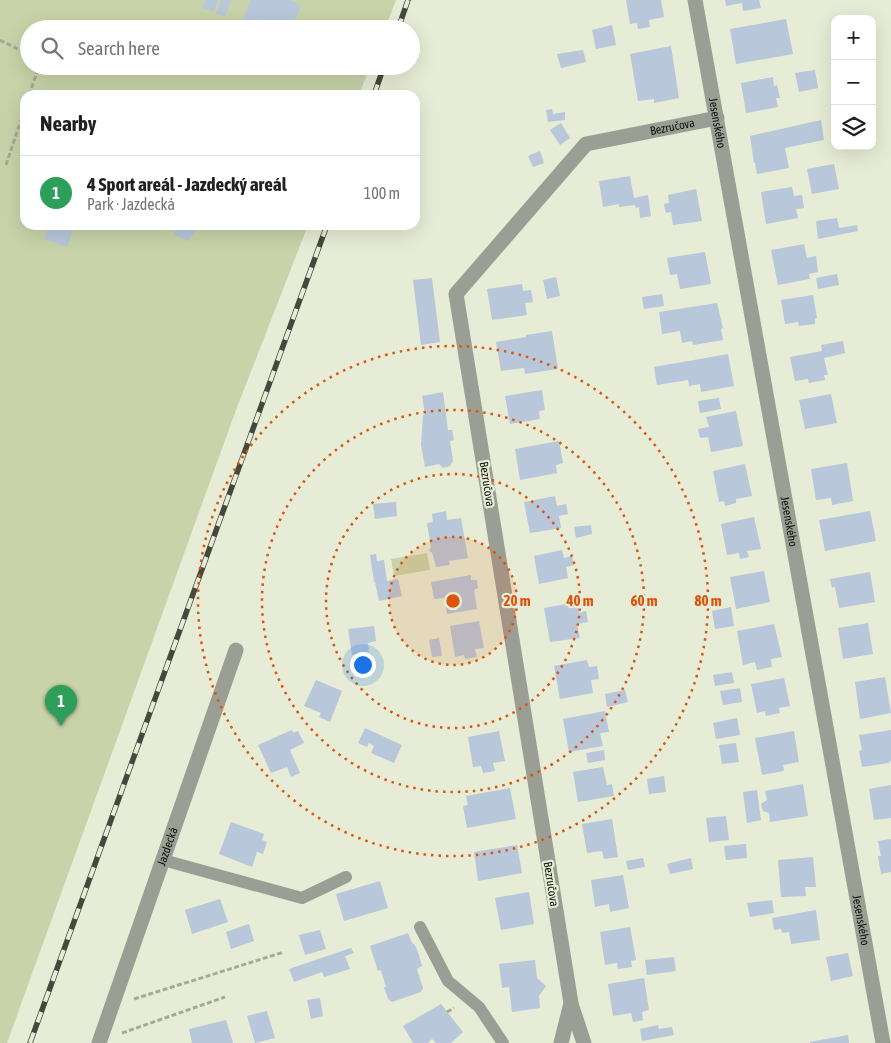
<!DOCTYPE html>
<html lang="en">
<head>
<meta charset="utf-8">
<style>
	:root { --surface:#fff; --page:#f6f6f6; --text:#202124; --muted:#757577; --line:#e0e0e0; --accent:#b45309 }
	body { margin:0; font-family:"Asap Condensed",sans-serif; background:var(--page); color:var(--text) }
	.controls { position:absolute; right:15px; top:15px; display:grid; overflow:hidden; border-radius:10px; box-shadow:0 5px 20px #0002 }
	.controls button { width:45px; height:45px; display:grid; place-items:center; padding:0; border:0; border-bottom:1px solid var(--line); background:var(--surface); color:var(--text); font:25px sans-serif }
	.you { position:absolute; left:362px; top:664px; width:18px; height:18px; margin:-12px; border:4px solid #fff; border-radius:50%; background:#1a73e8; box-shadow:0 0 0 8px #1a73e833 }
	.badge { display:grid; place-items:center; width:32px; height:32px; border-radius:50%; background:var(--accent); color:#fff; font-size:16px; font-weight:700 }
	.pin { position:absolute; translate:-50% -41px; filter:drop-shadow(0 1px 2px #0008) }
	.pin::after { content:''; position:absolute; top:26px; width:18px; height:15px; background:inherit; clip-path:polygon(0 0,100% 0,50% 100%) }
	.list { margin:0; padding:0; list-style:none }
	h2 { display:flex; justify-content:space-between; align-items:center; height:65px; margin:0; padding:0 20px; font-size:21px }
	h2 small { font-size:16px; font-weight:400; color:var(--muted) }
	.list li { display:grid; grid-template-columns:32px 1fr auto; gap:15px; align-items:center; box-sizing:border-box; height:75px; padding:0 20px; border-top:1px solid var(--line) }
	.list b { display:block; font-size:19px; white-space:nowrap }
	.list p { margin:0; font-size:16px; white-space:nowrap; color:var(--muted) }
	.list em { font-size:16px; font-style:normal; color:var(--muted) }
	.icon { flex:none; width:28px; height:28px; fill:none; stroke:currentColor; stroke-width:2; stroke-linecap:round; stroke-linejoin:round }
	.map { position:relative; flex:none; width:891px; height:1043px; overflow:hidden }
	.search { position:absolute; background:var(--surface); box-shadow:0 5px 20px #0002; left:20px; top:20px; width:400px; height:55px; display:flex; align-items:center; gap:12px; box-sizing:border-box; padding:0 18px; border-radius:28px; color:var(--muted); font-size:19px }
	.panel { position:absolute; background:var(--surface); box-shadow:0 5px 20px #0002; left:20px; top:90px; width:400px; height:140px; border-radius:15px }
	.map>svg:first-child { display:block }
	.green { fill:#c8d3a9 }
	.building { fill:#b8c7da }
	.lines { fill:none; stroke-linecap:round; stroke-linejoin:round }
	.path { stroke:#a5aa97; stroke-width:3; stroke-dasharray:5 2.5; stroke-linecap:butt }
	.lane { stroke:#9b9e94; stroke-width:12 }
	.street { stroke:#9b9e94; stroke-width:15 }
	.rail-casing { stroke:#45483d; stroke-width:5.5 }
	.rail { stroke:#e6ecd5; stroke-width:4; stroke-dasharray:11; stroke-linecap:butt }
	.ring { fill:none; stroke:#dd550c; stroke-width:2.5; stroke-dasharray:2.5 5 }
	.labels { text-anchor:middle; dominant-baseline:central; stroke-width:4.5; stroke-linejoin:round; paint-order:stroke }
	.street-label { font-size:12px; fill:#0f1109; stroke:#e6ecd5 }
	.centre { fill:#dd550c; stroke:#e6ecd5; stroke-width:2.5 }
	.ring-label { font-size:15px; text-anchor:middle; font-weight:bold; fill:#dd550c; stroke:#e6ecd5; stroke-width:4.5; stroke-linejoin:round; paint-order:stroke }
</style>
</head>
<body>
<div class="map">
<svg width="891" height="1043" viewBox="0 0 891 1043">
	<rect width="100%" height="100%" fill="#e6ecd5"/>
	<path class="green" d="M0 0H396L385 29H29V66H370L359 95H25V225H308L236 410 7 1043H0Z
		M427 553 430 570 394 576 391 559Z"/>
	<path class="building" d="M206 0H218L214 12 202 8Z
		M221 0H231L225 17 216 13Z
		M251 0H290L301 5 292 29H254L241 23Z
		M626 0H661L664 17 649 20 650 27 638 29 637 23 630 24Z
		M725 0H759L761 8 743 11 742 3 726 6Z
		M786 19 793 54 736 64 730 29Z
		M612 25 616 45 596 49 592 30Z
		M671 46 679 98 654 103V99L638 101 630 54Z
		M583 50 586 62 561 68 557 54Z
		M815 70 818 88 799 92 795 73Z
		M773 77 774 86 777 85 780 98H776L778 107 746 113 741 83Z
		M552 109 553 114 565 112V120L548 122 546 110Z
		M821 120 824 140 785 148 789 168 757 174 755 163H754L750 136Z
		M561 123 570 138 560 145 550 130Z
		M540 151 544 163 533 167 528 156Z
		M834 164 839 189 812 194 807 169Z
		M630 176 634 198 648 195 651 216 640 218 639 207 636 208 635 205 619 207V204L603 207 599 181Z
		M792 187 794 196 802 195 804 208 796 209 798 218 766 224 761 192Z
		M696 189 702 221 673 225 671 212 666 213 664 204 669 203 668 195Z
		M837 218 839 228 857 225 858 231 818 239 816 221Z
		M49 225H75L67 247 44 239Z
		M177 225H198L189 241 173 235Z
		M804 244 807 258 816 256 818 272 809 274 810 279 778 285 771 250Z
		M705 252 711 284 680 289 677 274 670 275 667 258Z
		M837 274 839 285 818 289 816 278Z
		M556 277 560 296 547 299 543 280Z
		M432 278 440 342 421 345 413 280Z
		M522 284 523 291 531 290 533 302 525 303 527 315 492 320 487 289Z
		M662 294 664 306 644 309 642 297Z
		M813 295 817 318 815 319V324L799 326 798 322 785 324 781 300Z
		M717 303 723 328 721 329 723 340 693 345 692 341 682 343 680 331 662 334 659 312Z
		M552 331 558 369 525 374 524 368 501 371 496 342 526 337V335Z
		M843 341 845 353 824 358 828 375H824L825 380 809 383 808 379 795 381 790 357 822 351 821 345Z
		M728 354 734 386 701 392 700 384 689 386 688 380 657 385 654 367Z
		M542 390 545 410 539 411 540 419 510 424 505 396Z
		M443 392 448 430H452L454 440 450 441 453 461 450 466 443 468 439 464 425 467 421 445 423 415H425L422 396Z
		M831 394 837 423 805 429 799 400Z
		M719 398 721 409 700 413 698 401Z
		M736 411 743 446 711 452 708 437 700 438 698 429 709 427 706 417Z
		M559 441 563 463 556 465 557 473 520 480 515 449Z
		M847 463 853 501 832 505 831 498 816 500 811 469Z
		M745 464 752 496 736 499V503L725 506 724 501 719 502 713 471Z
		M555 496 557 506 566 504 568 514 559 516 561 528 530 533 524 502Z
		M396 502 397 516 375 519 373 504Z
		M446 511 447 520 461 518 468 558 449 561 450 565 436 567 432 552H430L429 549 431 548 427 523 433 522 432 514Z
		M870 511 876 541 825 551 819 520Z
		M754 517 761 549 747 551 749 557 740 559 739 553 727 555 721 524Z
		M591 525 592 534 576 538 574 527Z
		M562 550 564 558 572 556 574 565 566 567 568 578 539 584 534 556Z
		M376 554 377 561 384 560 387 581 398 579 402 596 379 601 375 582H374L370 555Z
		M764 571 770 602 736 609 730 577Z
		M870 572 875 602 839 608 835 587 832 588 830 579Z
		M471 575V580H477L478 588 474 590 477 609 447 614 444 598 434 599 431 582Z
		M578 602 579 613 586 611 588 622 577 624 580 638 550 642 544 608Z
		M731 607 734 626 715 629 712 611Z
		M479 621 484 648 475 649 477 657 465 659 464 655 455 657 450 626Z
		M868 623 873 654 843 659 838 628Z
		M774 624 782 657 771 659 772 667 757 670 755 662 743 665 737 631Z
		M374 626 376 641 368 643 369 652 352 655 348 629Z
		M439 638 442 656 432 657 429 640Z
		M587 660 589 667 597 666 599 679 591 680 593 693 560 699 554 666Z
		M732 672 734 683 715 686 713 675Z
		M885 677 891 713 860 719 855 682Z
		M784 678 790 706 779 708 780 713 766 716 765 711 757 713 751 684Z
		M316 680 342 691 330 722 319 717 321 713 304 706Z
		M740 688 742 702 723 705 720 691Z
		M625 690 628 702 607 707 605 694Z
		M605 711 609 732 600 733 603 746 569 752 563 719Z
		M737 718 740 735 716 739 713 723Z
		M365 728 402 745 394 763 371 753 374 746 369 743 367 747 358 743Z
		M292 730 293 733 298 731 304 743 290 750 300 773 291 777 287 767 271 773 258 745Z
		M891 730V761L889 762V763L862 767 859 751 862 750 859 735Z
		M499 731 505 761 493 763 495 771 483 773 481 766 473 767 468 737Z
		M794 731 799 762 783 765 784 771 762 775 755 738Z
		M736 743 739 762 722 764 719 745Z
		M604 750 605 760 588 763 586 753Z
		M603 767 607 785 612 784 614 796 578 802 573 772Z
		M664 776 666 792 649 794 647 779Z
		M803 784 808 816 770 822 769 813 763 811 761 804 767 800 765 791Z
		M891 785V818L874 820 869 789Z
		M510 788 516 819 467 828 463 806 468 805 466 796Z
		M757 790 761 820 747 823 743 792Z
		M726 816 729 840 709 842 706 818Z
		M612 819 618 857 604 859 602 851 587 853 582 824Z
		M231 822 264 834 262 840 267 842 263 854 257 852 252 867 219 854Z
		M891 839V872L881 874 878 856H881L878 841Z
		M746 844 747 858 726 860 724 846Z
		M517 845 522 873 478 881 474 852Z
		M813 857 816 887H805L806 896 781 897 778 860Z
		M643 858 645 867 628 870 626 861Z
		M691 858 693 869 670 874 667 864Z
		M623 875 629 908 610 912 609 904 595 907 591 880Z
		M380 881 388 908 344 921 336 894Z
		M529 892 534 924 501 930 495 898Z
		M220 899 228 922 192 934 185 910Z
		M772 900 774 913 750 917 747 903Z
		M816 910 820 940 791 944 789 932 782 933 781 929 774 930 772 918Z
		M249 924 254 941 231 949 226 932Z
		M630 927 636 960 631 961 632 967 618 969 617 963 605 965 600 932Z
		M320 930 326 949 305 955 299 935Z
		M408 933 412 943 415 945 419 955 422 966 417 969 423 988 421 992 392 1002 388 999 384 987H386L381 970 378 971 370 946Z
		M351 948 354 953 345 956 350 969 324 977 322 972 294 982 289 969Z
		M848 953 853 976 831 981 826 957Z
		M674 957 676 971 647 975 645 960Z
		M535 960 537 978 546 986 539 996 540 1008 512 1012 509 987 502 988 499 964Z
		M644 978 649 1010 642 1012 643 1020 633 1022 631 1013 613 1016 608 984Z
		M320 998 323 1016 311 1019 307 1000Z
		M441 1004 463 1032 451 1043H436L432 1039 428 1043H413L403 1026Z
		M267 1011 275 1038 255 1043 247 1016Z
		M226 1020 233 1043H192L189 1029Z
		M658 1025 659 1029 672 1027 674 1035 642 1041 640 1029Z
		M848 1035 849 1043H810V1042Z"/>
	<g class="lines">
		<path class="path" d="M0 40 29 55
			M29 95 39 66
			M6 165 25 108
			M134 999 284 952
			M447 1012 454 1008
			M122 1033 225 997"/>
		<path class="lane" d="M163 860 302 898 346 877
			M420 927 448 981 479 1007 503 1043"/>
		<g class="street">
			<path id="s1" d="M695 0 883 1043"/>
			<path d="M571 1004 584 1043"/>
			<path id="s2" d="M99 1043 236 650"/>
			<path id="s3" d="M561 1043 571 1003 456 294 586 144 717 118"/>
		</g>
		<defs>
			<path id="rail" d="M398 29 408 0
				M374 95 384 66
				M30 1043 327 225"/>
		</defs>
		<use href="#rail" class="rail-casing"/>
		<use href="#rail" class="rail"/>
	</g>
	<circle cx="453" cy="601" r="64" fill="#dd550c" fill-opacity=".12"/>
	<g class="ring">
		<circle cx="453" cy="601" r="64"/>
		<circle cx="453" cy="601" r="127"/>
		<circle cx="453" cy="601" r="191"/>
		<circle cx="453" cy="601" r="255"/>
	</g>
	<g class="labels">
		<g class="street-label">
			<text stroke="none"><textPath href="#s1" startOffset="125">Jesenského</textPath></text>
			<text stroke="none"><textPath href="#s3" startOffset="1046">Bezručova</textPath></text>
			<text transform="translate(487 484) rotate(81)">Bezručova</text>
			<text stroke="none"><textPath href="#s1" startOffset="530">Jesenského</textPath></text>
			<text stroke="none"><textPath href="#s2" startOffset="208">Jazdecká</textPath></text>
			<text transform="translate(551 884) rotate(81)">Bezručova</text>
			<text stroke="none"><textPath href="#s1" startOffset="935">Jesenského</textPath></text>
		</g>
	</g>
	<circle cx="453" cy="601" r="8" class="centre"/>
	<g class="ring-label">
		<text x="517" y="606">20 m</text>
		<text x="580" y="606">40 m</text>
		<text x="644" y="606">60 m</text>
		<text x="708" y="606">80 m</text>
	</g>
</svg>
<div class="controls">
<button>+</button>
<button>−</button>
<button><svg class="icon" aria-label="layers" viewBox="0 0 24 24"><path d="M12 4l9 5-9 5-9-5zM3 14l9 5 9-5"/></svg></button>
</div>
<div class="you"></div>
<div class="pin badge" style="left:61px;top:726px;background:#2e9e5b">1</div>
<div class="search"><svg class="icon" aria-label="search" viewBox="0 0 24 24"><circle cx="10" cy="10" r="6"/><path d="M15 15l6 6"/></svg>Search here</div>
<section class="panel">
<h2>Nearby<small></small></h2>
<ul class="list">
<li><span class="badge" style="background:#2e9e5b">1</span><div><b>4 Sport areál - Jazdecký areál</b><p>Park · Jazdecká</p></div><em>100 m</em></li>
</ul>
</section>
</div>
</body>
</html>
